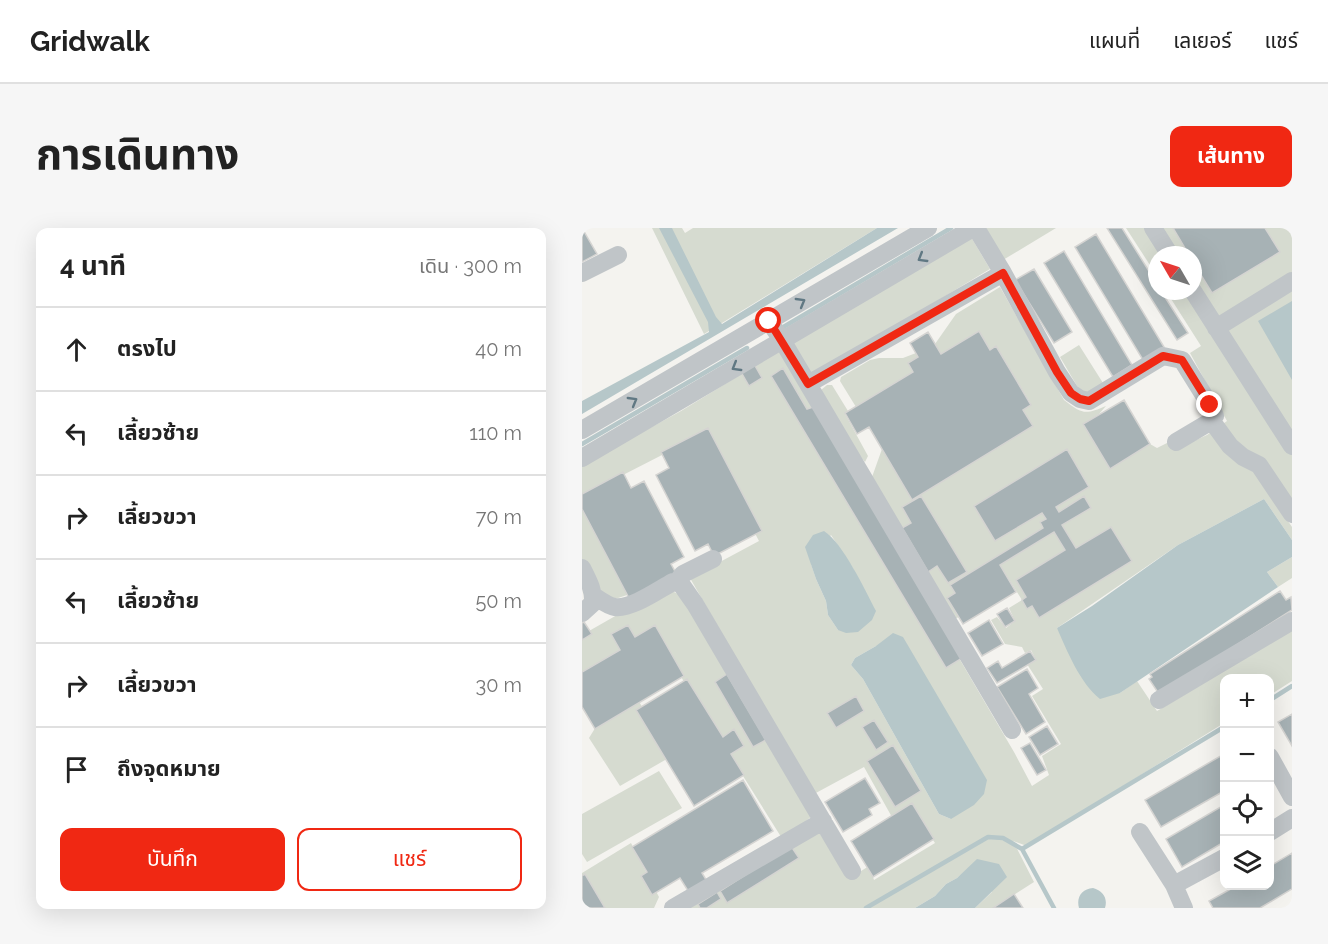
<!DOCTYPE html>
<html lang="th">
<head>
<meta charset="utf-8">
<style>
	:root { --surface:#fff; --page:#f6f6f6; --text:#222; --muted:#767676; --line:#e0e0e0; --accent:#f02813 }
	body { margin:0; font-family:Raleway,"Noto Sans Thai",sans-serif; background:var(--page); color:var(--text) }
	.controls { position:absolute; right:18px; bottom:18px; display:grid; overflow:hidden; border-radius:12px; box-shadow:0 6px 24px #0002 }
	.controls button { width:54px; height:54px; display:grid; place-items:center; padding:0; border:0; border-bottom:2px solid var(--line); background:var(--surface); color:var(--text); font:30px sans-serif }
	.compass { position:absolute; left:566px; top:18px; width:54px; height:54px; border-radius:50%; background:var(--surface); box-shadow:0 6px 24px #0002; rotate:309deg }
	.stop { position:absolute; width:18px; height:18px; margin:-14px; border:4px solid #f02813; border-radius:50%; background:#fff }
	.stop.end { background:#f02813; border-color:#fff; box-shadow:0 2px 6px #0008 }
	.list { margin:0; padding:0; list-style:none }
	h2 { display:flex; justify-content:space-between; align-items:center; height:78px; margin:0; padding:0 24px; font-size:26px }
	h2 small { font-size:20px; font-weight:400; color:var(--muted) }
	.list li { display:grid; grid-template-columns:39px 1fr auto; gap:18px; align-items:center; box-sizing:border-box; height:84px; padding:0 24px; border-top:2px solid var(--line) }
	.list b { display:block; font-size:22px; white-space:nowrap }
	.list em { font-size:20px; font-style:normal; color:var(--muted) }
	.actions { display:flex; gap:12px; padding:18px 24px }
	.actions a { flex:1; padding:14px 0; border:2px solid var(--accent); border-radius:12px; text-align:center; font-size:21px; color:var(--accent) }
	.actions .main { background:var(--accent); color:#fff }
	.icon { flex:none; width:33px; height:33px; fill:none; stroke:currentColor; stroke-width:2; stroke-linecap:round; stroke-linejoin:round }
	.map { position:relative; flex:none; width:710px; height:680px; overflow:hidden; border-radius:12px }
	header { display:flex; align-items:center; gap:36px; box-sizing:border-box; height:84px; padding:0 30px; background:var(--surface); border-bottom:2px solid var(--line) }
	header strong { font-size:28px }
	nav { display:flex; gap:33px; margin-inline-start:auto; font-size:21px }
	.intro { display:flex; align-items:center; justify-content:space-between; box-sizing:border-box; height:144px; padding:0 36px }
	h1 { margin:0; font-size:42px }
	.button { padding:15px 27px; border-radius:12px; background:var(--accent); color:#fff; font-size:21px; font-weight:700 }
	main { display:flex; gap:36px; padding:0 36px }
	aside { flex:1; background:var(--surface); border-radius:12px; box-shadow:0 6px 24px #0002 }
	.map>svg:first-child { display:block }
	.green { fill:#d6dbd0; fill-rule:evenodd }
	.water { fill:#b6c7c9 }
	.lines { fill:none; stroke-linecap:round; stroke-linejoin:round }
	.stream { stroke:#b6c7c9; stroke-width:4.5 }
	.building { fill:#a7b2b5; stroke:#d5d4d2; stroke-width:1.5 }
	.minor { stroke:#c0c5c8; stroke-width:18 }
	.oneway { stroke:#607883 }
	.route { stroke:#f02813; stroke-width:8 }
</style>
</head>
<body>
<header>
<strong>Gridwalk</strong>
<nav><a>แผนที่</a><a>เลเยอร์</a><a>แชร์</a></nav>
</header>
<div class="intro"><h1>การเดินทาง</h1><a class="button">เส้นทาง</a></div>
<main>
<aside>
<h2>4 นาที<small>เดิน · 300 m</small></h2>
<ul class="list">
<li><svg class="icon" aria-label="ahead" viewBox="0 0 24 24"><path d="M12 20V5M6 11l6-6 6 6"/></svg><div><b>ตรงไป</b></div><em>40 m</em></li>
<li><svg class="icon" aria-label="left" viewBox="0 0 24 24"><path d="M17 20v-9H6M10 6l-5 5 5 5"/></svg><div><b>เลี้ยวซ้าย</b></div><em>110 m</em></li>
<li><svg class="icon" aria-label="right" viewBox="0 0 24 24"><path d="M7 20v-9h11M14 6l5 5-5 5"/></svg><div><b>เลี้ยวขวา</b></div><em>70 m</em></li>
<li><svg class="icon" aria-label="left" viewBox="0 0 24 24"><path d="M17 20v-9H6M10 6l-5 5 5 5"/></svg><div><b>เลี้ยวซ้าย</b></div><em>50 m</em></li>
<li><svg class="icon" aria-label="right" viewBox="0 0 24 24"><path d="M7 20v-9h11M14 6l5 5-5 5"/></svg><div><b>เลี้ยวขวา</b></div><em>30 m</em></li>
<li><svg class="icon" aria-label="arrive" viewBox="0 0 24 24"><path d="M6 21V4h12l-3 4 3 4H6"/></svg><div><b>ถึงจุดหมาย</b></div></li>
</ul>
<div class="actions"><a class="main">บันทึก</a><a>แชร์</a></div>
</aside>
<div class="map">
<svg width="710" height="680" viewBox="0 0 710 680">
	<rect width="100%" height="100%" fill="#f4f3ef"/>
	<path class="green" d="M70 0H100L103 5 111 0H295L122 106Z
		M404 0H474L421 32Z
		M544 0H710V271L672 242 710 299V312L682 271 596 317 475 400 538 465 555 453 575 483 710 402V453L688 467V451H642V495L445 618 431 613 452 654 411 680H393L410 664 396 632 375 650 364 656 353 668 333 680H108L236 603 268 650 287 638 292 652 353 615 329 580 311 591 282 539 232 566 108 350 177 313 121 206 0 268V237L99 183 197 123 432 524 450 558 467 547 460 528 479 516 450 468 461 461 445 436 454 432 449 422 443 425 440 419 423 416 409 392 415 389 424 400 433 393 427 380 440 372 418 337 472 304 483 322 444 369 440 372 445 380 450 378 457 390 550 333 529 299 494 320 480 297 509 280 502 269 477 284 474 279 507 258 485 222 392 278 413 313 460 285 464 291 458 294 461 300 368 357 373 365 366 370 377 389 370 392 290 249 300 221 330 271 451 198 441 182 449 176 414 118 408 122 397 103 359 126 353 116 374 86 418 59 482 172C500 186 503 187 524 178L517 186 501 196 528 240 568 216 575 220 589 213 601 218 625 207 645 193 608 125 619 118 584 63H611V27H575V48ZM249 307 272 342 256 402 246 387 244 373 234 351 229 336ZM294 418 369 591 357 586 281 451 269 437 273 430Z
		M389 9 408 41 230 148 211 115Z
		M497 117 521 155 502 166 498 163 478 129Z
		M334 125 336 129 326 135 331 144 274 179 258 153 259 149 288 132 297 130H321Z
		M245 157H250L266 183 263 186 286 228 283 234 277 227 239 162Z
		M0 270 48 366 30 372 20 368 0 331Z
		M710 329V350L696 359 685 344Z
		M90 363 98 367 230 588 201 612 71 404 0 444V407L35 387Z
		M56 472 90 528 38 558 7 510 15 497Z
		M77 543 100 580 5 634 0 626V586Z
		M49 615 77 669 72 680H11L0 662V645Z"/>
	<path class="water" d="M77 0H90L134 89 140 96 295 0H316L0 186V173L127 104 126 94Z
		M710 73V152L676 93Z
		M682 271 710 312V329L685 344 696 359 538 465 518 471C498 455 485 423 475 400L510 378 596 317Z
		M242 303C261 315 283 362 294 383L290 392 276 404 264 405 256 402 246 387 244 373 234 351 223 319 231 307Z
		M311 405 321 409 405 552 402 566 392 577 369 591 357 586 281 451 269 437 273 430 294 418Z
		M395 631 417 636 425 649 393 680H333L353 668 364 656 375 650Z
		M511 660C521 663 526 670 523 680H497C494 669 500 661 511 660Z"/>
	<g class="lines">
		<path class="stream" d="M198 101 369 0
			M0 216 165 120
			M688 472 710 458
			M440 621 472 680
			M284 680 406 609 421 610 440 621 642 499"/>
	</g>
	<path class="building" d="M0 0 15 26 0 34Z
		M525 0H540L575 56V63H579L606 105 595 112Z
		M591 0H683L698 24 630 65 611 34V27H607Z
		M514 6 582 119 561 132 493 19Z
		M482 23 550 137 531 149 462 35Z
		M452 41 490 104 472 115 433 52Z
		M397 103 408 122 414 118 449 177 441 182 451 198 330 272 287 199 275 206 263 185 331 144 326 135 336 129 328 115 346 104 359 126Z
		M172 136 180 150 167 158 159 144Z
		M201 140 225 181 231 179 382 429 364 440 189 148Z
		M542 172 568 216 528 241 501 196Z
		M126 200 180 303 132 328 126 316 113 323 74 247 87 240 79 224Z
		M485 221 507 259 474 279 477 284 502 268 509 280 480 297 494 320 529 299 550 333 457 390 450 378 445 381 440 372 444 369 434 352 483 322 472 304 418 337 434 364 381 396 365 370 373 365 368 357 461 300 458 294 464 291 460 285 413 313 392 278Z
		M41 244 49 260 62 253 102 329 89 336 95 347 48 372 0 281V266Z
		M339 268 385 344 366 355 355 338 346 344 320 300 329 295 320 279Z
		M698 363 704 372 709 369 710 382 577 466 567 451 570 449 568 446Z
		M425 380 433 393 423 399 415 386Z
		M407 392 421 416 400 428 386 405Z
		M2 394 10 406 0 412V395Z
		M46 397 53 409 73 397 102 448 13 501 0 479V444L38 422 29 406Z
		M448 423 454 432 415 455 405 440 416 433 420 440Z
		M445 441 456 460 447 466 463 494 444 506 415 459Z
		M145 446 184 512 171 519 133 454Z
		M105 451 141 509 152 501 162 518 149 526 162 547 112 578 54 482Z
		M274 468 282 483 254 500 245 485Z
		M710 486V518L696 494Z
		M292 492 306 514 294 522 280 499Z
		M465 498 476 516 458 527 447 509Z
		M448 515 464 542 455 547 439 520Z
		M311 517 339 563 313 579 285 533Z
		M642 526V563L579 599 563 572Z
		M283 550 298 575 287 581 290 587 261 604 243 574Z
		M161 552 191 603 120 645 126 655 108 666 98 650 70 667 59 648 65 644 50 619Z
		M330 575 352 611 291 649 269 613Z
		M642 577V614L600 639 584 611Z
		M209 618 217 630 145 675 138 663Z
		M710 625V661L678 680H631L627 673 654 658H688V638Z
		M3 646 23 680H0V648Z
		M135 664 139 671 125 680H118L116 676Z
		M432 666 441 680H411Z"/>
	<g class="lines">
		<path class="minor" d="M571 0 588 27
			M0 45 36 27
			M421 45 475 144 489 165 498 171 507 173 581 128 600 132 628 177 633 188 626 195 594 214
			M611 63 710 218
			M187 93 200 112 430 502
			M634 100 710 53
			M226 156 421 45 394 0
			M629 192 648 218 661 229 677 237 710 286
			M0 202 346 0
			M0 230 391 0
			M0 340C6 352 12 362 11 375L0 385
			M95 354 101 346 131 331
			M12 368C18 372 26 378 33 379 50 381 76 362 91 354L99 356 113 376 270 643
			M577 472 710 393
			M688 529 710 569
			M558 604 592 657
			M688 604 710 590
			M91 680 241 593
			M602 680 592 657 642 630"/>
	</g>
	<defs><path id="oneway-chevron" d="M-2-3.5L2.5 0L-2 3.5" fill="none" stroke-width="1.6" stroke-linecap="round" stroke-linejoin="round" transform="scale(1.5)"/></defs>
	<g class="oneway">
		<use href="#oneway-chevron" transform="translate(340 30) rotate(149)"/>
		<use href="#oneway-chevron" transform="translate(219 74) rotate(-30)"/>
		<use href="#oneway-chevron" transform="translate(154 139) rotate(149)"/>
		<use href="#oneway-chevron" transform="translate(51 173) rotate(-30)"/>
	</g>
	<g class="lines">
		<path class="route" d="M187 93 226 156 421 45 475 144 489 165 498 171 507 173 581 128 600 132 628 177"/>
	</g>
</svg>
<div class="controls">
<button>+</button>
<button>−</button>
<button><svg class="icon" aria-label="locate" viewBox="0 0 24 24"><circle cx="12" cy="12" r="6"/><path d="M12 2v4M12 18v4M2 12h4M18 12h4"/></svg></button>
<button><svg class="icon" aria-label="layers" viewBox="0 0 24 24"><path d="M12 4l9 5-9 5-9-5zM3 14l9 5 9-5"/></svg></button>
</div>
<svg class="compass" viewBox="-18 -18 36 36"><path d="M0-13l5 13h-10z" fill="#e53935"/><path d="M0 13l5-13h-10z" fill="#767676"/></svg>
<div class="stop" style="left:187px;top:93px"></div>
<div class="stop end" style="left:628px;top:177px"></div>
</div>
</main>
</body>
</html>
